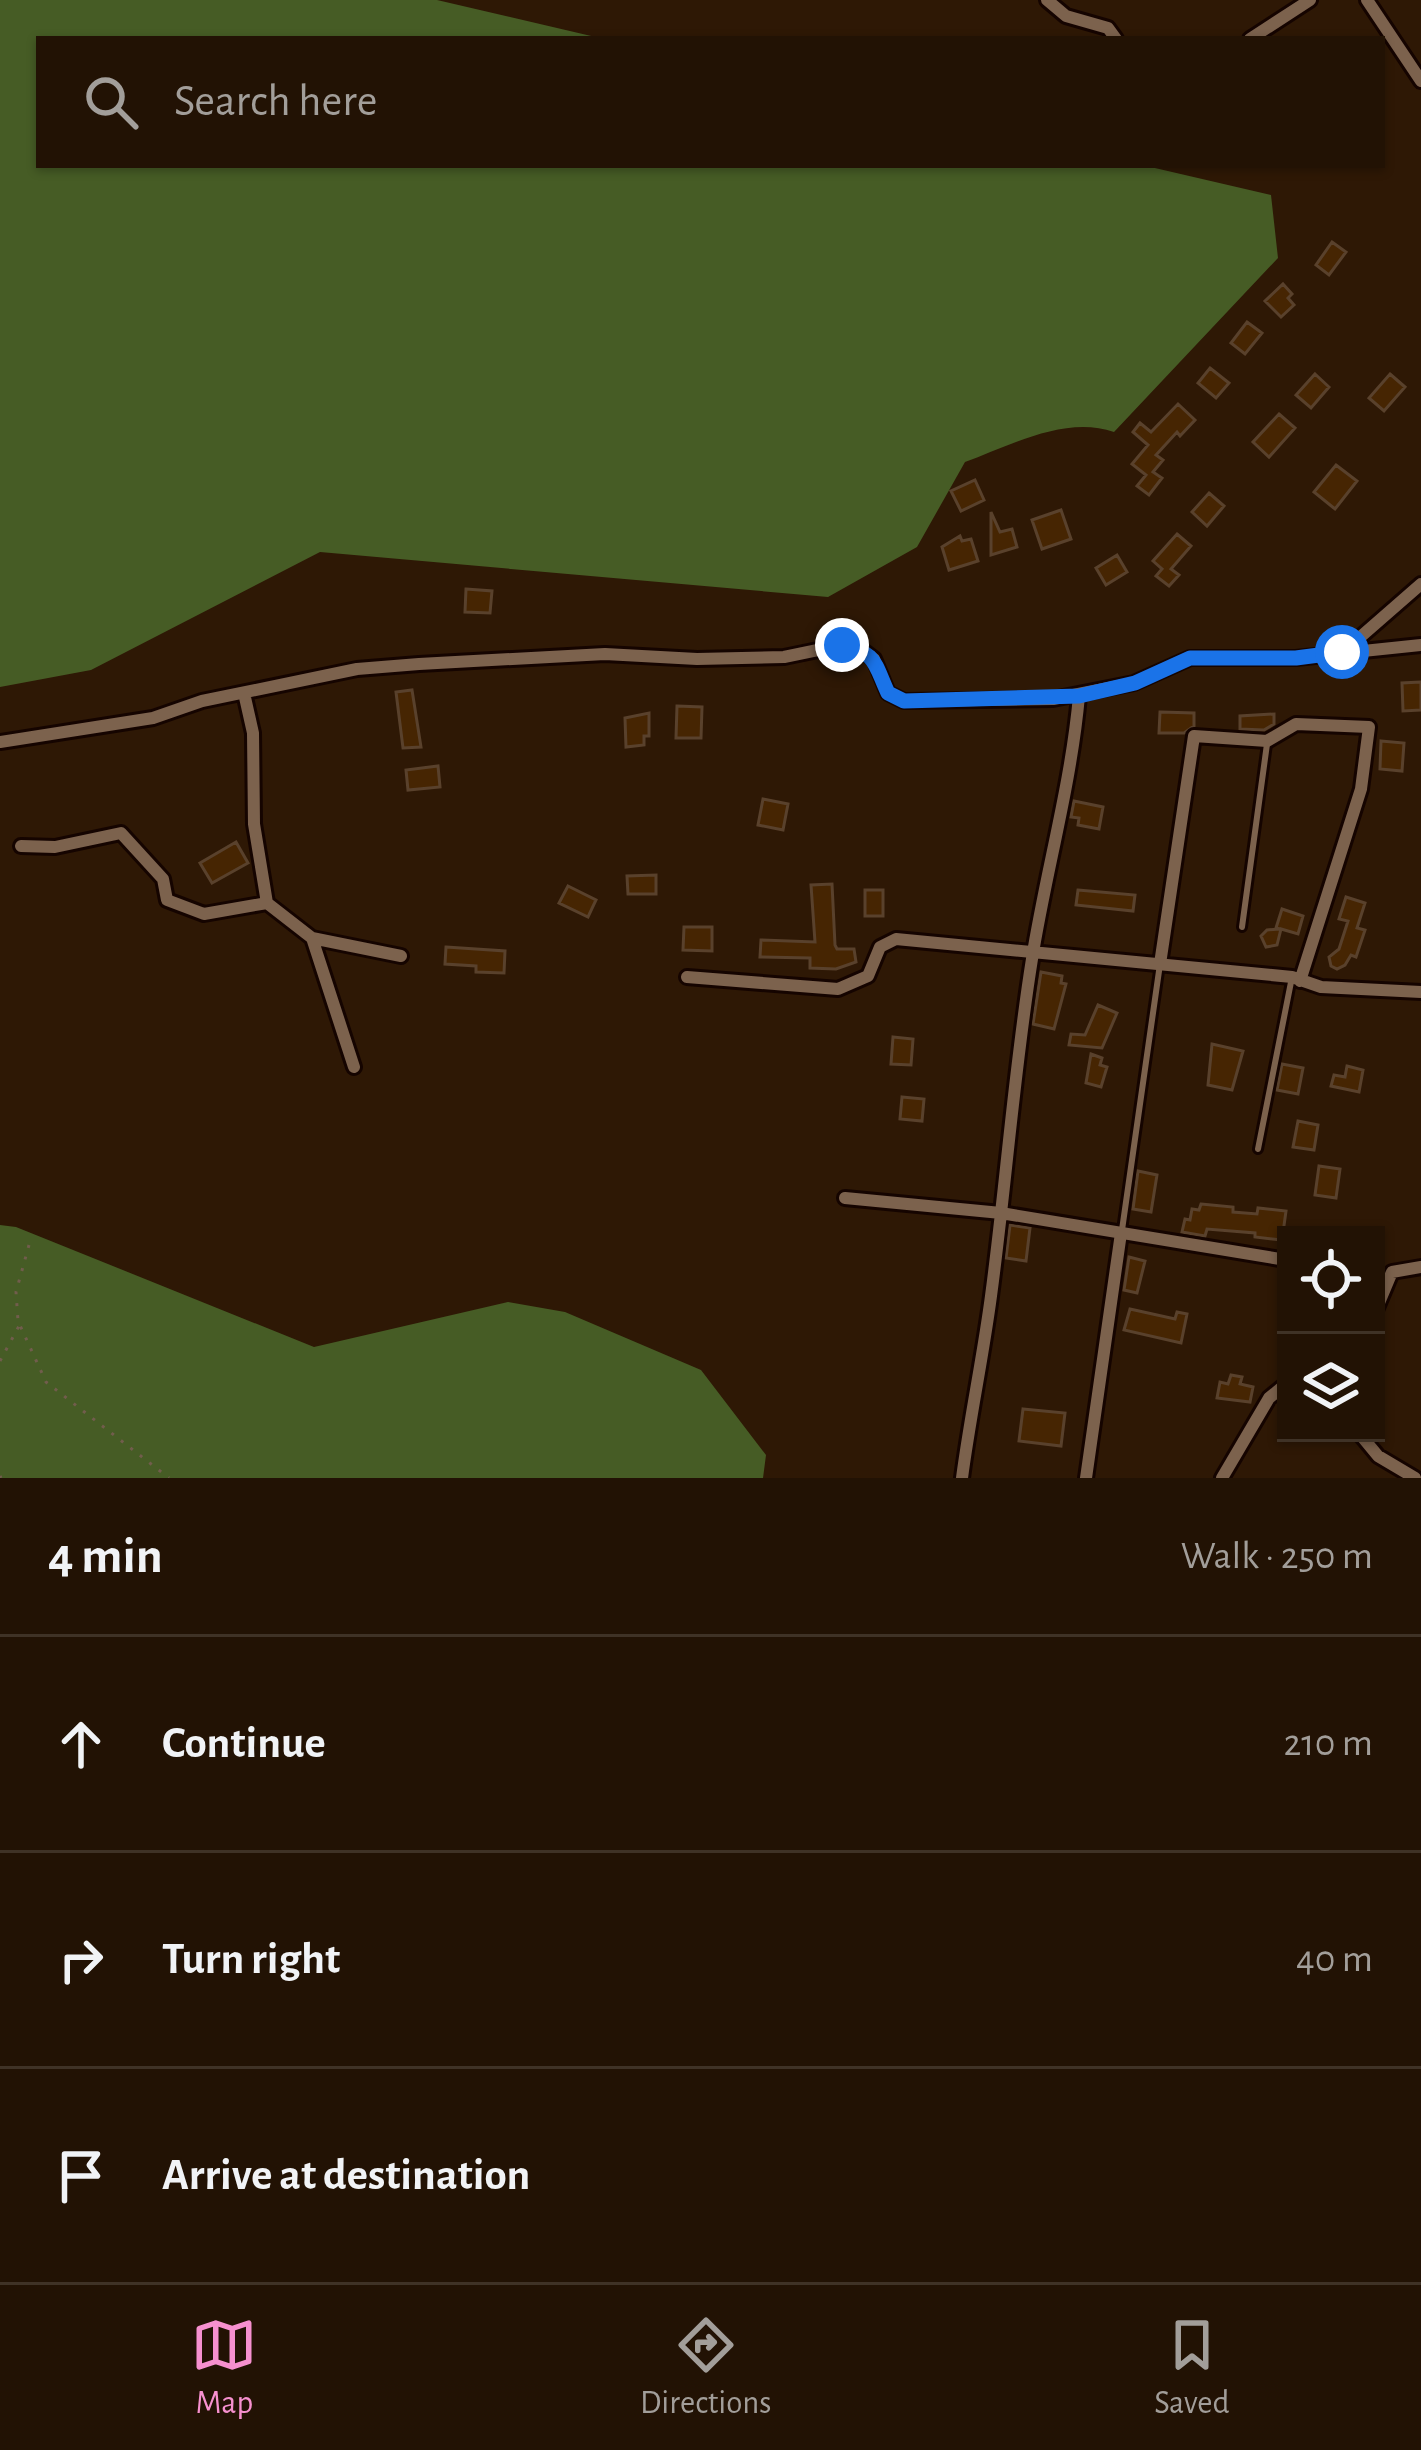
<!DOCTYPE html>
<html lang="en">
<head>
<meta charset="utf-8">
<style>
	:root { --surface:#221204; --page:#2a1b0e; --text:#f1f3f6; --muted:#a29e9a; --line:#3f3226; --accent:#f690cf }
	body { margin:0; font-family:"Alegreya Sans",sans-serif; background:var(--page); color:var(--text) }
	.controls { position:absolute; right:36px; bottom:36px; display:grid; overflow:hidden; border-radius:0px; box-shadow:0 3px 9px #0004 }
	.controls button { width:108px; height:108px; display:grid; place-items:center; padding:0; border:0; border-bottom:3px solid var(--line); background:var(--surface); color:var(--text); font:60px sans-serif }
	.stop { position:absolute; width:36px; height:36px; margin:-27px; border:9px solid #1a73e8; border-radius:50%; background:#fff }
	.stop.end { background:#1a73e8; border-color:#fff; box-shadow:0 3px 12px #0008 }
	.list { margin:0; padding:0; list-style:none }
	h2 { display:flex; justify-content:space-between; align-items:center; height:156px; margin:0; padding:0 48px; font-size:51px }
	h2 small { font-size:39px; font-weight:400; color:var(--muted) }
	.list li { display:grid; grid-template-columns:78px 1fr auto; gap:36px; align-items:center; box-sizing:border-box; height:216px; padding:0 48px; border-top:3px solid var(--line) }
	.list b { display:block; font-size:45px; white-space:nowrap }
	.list em { font-size:39px; font-style:normal; color:var(--muted) }
	.icon { flex:none; width:66px; height:66px; fill:none; stroke:currentColor; stroke-width:2; stroke-linecap:round; stroke-linejoin:round }
	.map { position:relative; flex:none; width:1421px; height:1478px; overflow:hidden }
	.search { position:absolute; background:var(--surface); box-shadow:0 3px 9px #0004; left:36px; right:36px; top:36px; height:132px; display:flex; align-items:center; gap:30px; box-sizing:border-box; padding:0 42px; border-radius:0px; color:var(--muted); font-size:45px }
	.sheet { height:804px; background:var(--surface) }
	nav { display:flex; justify-content:space-around; align-items:center; box-sizing:border-box; height:168px; border-top:3px solid var(--line); background:var(--surface); font-size:33px; color:var(--muted) }
	nav a { display:grid; justify-items:center; gap:6px }
	nav .on { color:var(--accent) }
	.map>svg:first-child { display:block }
	.forest { fill:#465c25 }
	.building { fill:#462502; stroke:#59412c; stroke-width:3 }
	.lines { fill:none; stroke-linecap:round; stroke-linejoin:round }
	.service-casing { stroke:#150400; stroke-width:12 }
	.minor-casing { stroke:#150400; stroke-width:18 }
	.path { stroke:#715d4c; stroke-width:3; stroke-dasharray:3 9; stroke-linecap:butt }
	.service { stroke:#7c624d; stroke-width:6 }
	.minor { stroke:#7c624d; stroke-width:12 }
	.route { stroke:#1a73e8; stroke-width:15 }
</style>
</head>
<body>
<div class="map">
<svg width="1421" height="1478" viewBox="0 0 1421 1478">
	<rect width="100%" height="100%" fill="#2e1805"/>
	<path class="forest" d="M0 0H437L604 39H39V165H1142L1271 195 1278 258 1114 432C1066 415 1011 445 965 462L917 547 828 597 320 552 91 670 0 687Z
		M0 1225 16 1227 314 1347 508 1302 565 1312 701 1370 766 1455 763 1478H0Z"/>
	<path class="building" d="M1332 242 1346 252 1329 275 1316 265Z
		M1283 284 1292 294 1288 298 1294 305 1281 317 1265 301Z
		M1247 322 1262 333 1245 354 1231 343Z
		M1210 368 1229 383 1216 398 1198 383Z
		M1315 374 1329 387 1311 408 1296 395Z
		M1390 374 1405 387 1384 411 1369 398Z
		M1178 404 1195 420 1180 436 1177 432 1156 455 1163 460 1153 472 1162 478 1149 495 1137 486 1146 475 1132 464 1148 445 1133 432 1140 423 1151 432Z
		M1279 414 1295 428 1269 457 1253 442Z
		M1336 465 1357 481 1335 509 1314 492Z
		M975 480 984 500 961 511 951 491Z
		M1209 493 1224 506 1207 526 1192 512Z
		M1061 510 1071 539 1042 549 1032 520Z
		M991 512 1000 532 1012 529 1017 547 991 555Z
		M1177 534 1191 546 1171 569 1179 575 1169 586 1156 576 1162 569 1153 561Z
		M960 536 962 541 971 539 978 561 949 570 942 547Z
		M1117 555 1127 572 1106 585 1096 568Z
		M466 589 492 591 490 613 465 612Z
		M1421 682V710L1403 711 1402 683Z
		M412 690 421 747 403 748 396 692Z
		M677 706 702 707 701 738H676Z
		M1160 712 1194 713V726L1184 733H1159Z
		M649 713V736H644V745L626 747 625 718Z
		M1274 714V724L1264 730 1240 729V716Z
		M1381 741 1404 743 1402 771 1380 769Z
		M438 766 440 787 408 790 406 770Z
		M763 799 788 804 783 830 758 825Z
		M1074 801 1103 807 1099 829 1078 825 1079 818 1071 817Z
		M236 842 248 863 212 883 200 863Z
		M656 875V894H628L627 876Z
		M832 884 835 945 837 949H854L856 962 836 969 810 968V958L760 957 761 940 815 942 811 885Z
		M568 886 596 900 588 917 559 903Z
		M865 890H883V916H865Z
		M1078 890 1135 895 1133 911 1076 905Z
		M1346 897 1365 903 1357 928 1365 930 1356 957 1351 955 1345 965 1337 969 1331 966 1329 957 1339 949 1348 921 1339 919Z
		M1282 909 1303 916 1298 934 1281 929 1277 945 1266 947 1261 936 1267 930 1280 929 1276 928Z
		M684 927H712V951L683 950Z
		M446 947 505 951 504 973 476 972V966L445 964Z
		M1041 972 1062 976 1061 983 1066 984 1054 1029 1033 1024Z
		M1098 1005 1117 1013 1102 1048 1069 1045 1071 1034 1085 1035Z
		M893 1037 913 1039 911 1065 891 1064Z
		M1212 1044 1243 1051 1232 1090 1208 1085Z
		M1091 1054 1102 1058 1100 1065 1107 1067 1101 1087 1086 1083Z
		M1282 1064 1303 1068 1298 1094 1277 1090Z
		M1347 1066 1363 1070 1359 1092 1331 1086 1334 1075 1345 1077Z
		M902 1097 924 1099 922 1121 900 1119Z
		M1298 1121 1318 1125 1314 1150 1293 1147Z
		M1319 1166 1340 1169 1336 1198 1315 1195Z
		M1138 1171 1157 1175 1151 1212 1133 1209Z
		M1201 1204 1233 1207V1212L1257 1214 1258 1208 1286 1211 1282 1240 1255 1237V1233L1207 1229 1205 1236 1182 1232 1185 1219 1190 1220 1192 1209 1199 1210Z
		M1010 1225 1030 1228 1026 1261 1006 1258Z
		M1129 1257 1145 1261 1137 1293 1124 1290Z
		M1130 1309 1175 1319 1177 1312 1187 1314 1181 1343 1124 1330Z
		M1231 1375 1242 1377 1240 1384 1253 1387 1250 1402 1217 1398 1220 1382 1228 1384Z
		M1023 1409 1065 1413 1061 1446 1019 1441Z"/>
	<g class="lines">
		<defs>
			<path id="service" d="M1242 927 1267 744
				M1258 1149 1292 977
				M1122 1230 1160 964"/>
			<path id="minor" d="M1047 0 1066 16 1108 28 1116 39
				M1367 0 1421 81
				M1250 39 1310 0
				M1342 653 1421 584
				M0 742 153 718 202 701 357 669 419 664 605 654 697 659 784 657 842 645 862 650 874 659 888 693 904 701 1053 699 1134 683 1190 658H1296L1421 645
				M21 846 55 847 121 833 163 879 167 900 204 914 267 903 254 824 253 733 244 693
				M267 903 312 938 354 1067
				M312 938 401 956
				M1160 964 1194 736 1267 741 1296 724 1369 727 1361 789 1300 981
				M687 977 838 989 868 976 880 947 896 939 1292 977 1321 987 1421 992
				M845 1198 1001 1213 1286 1260
				M1376 1310 1392 1272 1421 1267
				M1359 1433 1378 1456 1415 1478
				M962 1478C970 1417 983 1357 991 1296 1006 1184 1014 1071 1032 959 1046 871 1071 785 1079 696
				M1086 1478 1121 1233
				M1222 1478 1269 1398 1286 1384"/>
		</defs>
		<use href="#service" class="service-casing"/>
		<use href="#minor" class="minor-casing"/>
		<path class="path" d="M29 1245 16 1292 18 1321 46 1382 169 1478
			M0 1361 19 1326
			M0 1476 1 1478"/>
		<use href="#service" class="service"/>
		<use href="#minor" class="minor"/>
	</g>
	<g class="lines">
		<path class="route" d="M842 645C877 653 874 663 888 693L904 701 1079 696 1135 683 1190 658H1296L1342 652"/>
	</g>
</svg>
<div class="controls">
<button><svg class="icon" aria-label="locate" viewBox="0 0 24 24"><circle cx="12" cy="12" r="6"/><path d="M12 2v4M12 18v4M2 12h4M18 12h4"/></svg></button>
<button><svg class="icon" aria-label="layers" viewBox="0 0 24 24"><path d="M12 4l9 5-9 5-9-5zM3 14l9 5 9-5"/></svg></button>
</div>
<div class="stop" style="left:1342px;top:652px"></div>
<div class="stop end" style="left:842px;top:645px"></div>
<div class="search"><svg class="icon" aria-label="search" viewBox="0 0 24 24"><circle cx="10" cy="10" r="6"/><path d="M15 15l6 6"/></svg>Search here</div>
</div>
<section class="sheet">
<h2>4 min<small>Walk · 250 m</small></h2>
<ul class="list">
<li><svg class="icon" aria-label="ahead" viewBox="0 0 24 24"><path d="M12 20V5M6 11l6-6 6 6"/></svg><div><b>Continue</b></div><em>210 m</em></li>
<li><svg class="icon" aria-label="right" viewBox="0 0 24 24"><path d="M7 20v-9h11M14 6l5 5-5 5"/></svg><div><b>Turn right</b></div><em>40 m</em></li>
<li><svg class="icon" aria-label="arrive" viewBox="0 0 24 24"><path d="M6 21V4h12l-3 4 3 4H6"/></svg><div><b>Arrive at destination</b></div></li>
</ul>
</section>
<nav>
<a class="on"><svg class="icon" aria-label="map" viewBox="0 0 24 24"><path d="M3 6l6-2 6 2 6-2v14l-6 2-6-2-6 2zM9 4v14M15 6v14"/></svg>Map</a>
<a><svg class="icon" aria-label="directions" viewBox="0 0 24 24"><path d="M12 3l9 9-9 9-9-9zM9 14v-3h6M13 9l2 2-2 2"/></svg>Directions</a>
<a><svg class="icon" aria-label="saved" viewBox="0 0 24 24"><path d="M7 4h10v16l-5-4-5 4z"/></svg>Saved</a>
</nav>
</body>
</html>
